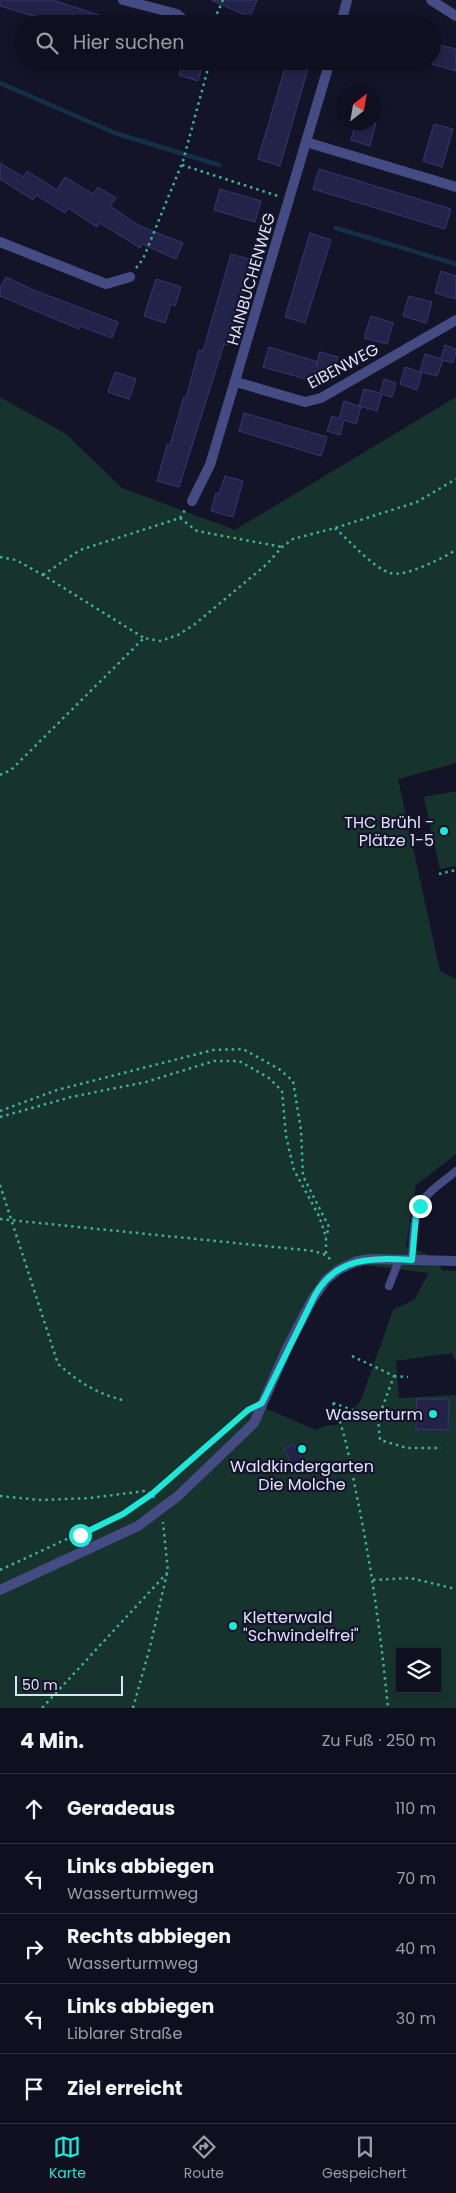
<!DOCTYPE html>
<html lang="de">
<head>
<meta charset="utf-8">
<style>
	:root { --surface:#0f0f1f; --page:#1d1d2c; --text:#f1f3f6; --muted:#9b9ca4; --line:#2f2f3d; --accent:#1fe8da }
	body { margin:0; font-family:Poppins,sans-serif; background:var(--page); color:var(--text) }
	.controls { position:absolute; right:15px; bottom:15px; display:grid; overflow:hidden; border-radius:0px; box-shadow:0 2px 8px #0003 }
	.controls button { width:45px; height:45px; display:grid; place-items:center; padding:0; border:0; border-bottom:1px solid var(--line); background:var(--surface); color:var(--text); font:25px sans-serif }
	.compass { position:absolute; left:336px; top:85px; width:45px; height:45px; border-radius:50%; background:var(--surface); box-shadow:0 2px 8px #0003; rotate:31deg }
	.scale { position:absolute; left:15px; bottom:12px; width:108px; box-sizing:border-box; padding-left:5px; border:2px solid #dfe1fc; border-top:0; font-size:14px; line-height:18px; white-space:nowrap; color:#dfe1fc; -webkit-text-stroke:4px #141429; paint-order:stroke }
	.stop { position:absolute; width:15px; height:15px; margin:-11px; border:4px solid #1fe8da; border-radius:50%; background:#fff }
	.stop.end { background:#1fe8da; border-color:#fff; box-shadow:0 1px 5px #0008 }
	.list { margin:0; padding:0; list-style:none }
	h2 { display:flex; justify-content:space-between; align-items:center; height:65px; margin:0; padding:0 20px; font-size:21px }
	h2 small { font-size:16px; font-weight:400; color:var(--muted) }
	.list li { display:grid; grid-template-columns:32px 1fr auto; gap:15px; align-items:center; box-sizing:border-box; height:70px; padding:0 20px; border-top:1px solid var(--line) }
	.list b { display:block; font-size:19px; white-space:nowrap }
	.list p { margin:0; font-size:16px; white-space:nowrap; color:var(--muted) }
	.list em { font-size:16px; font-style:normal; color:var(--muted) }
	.icon { flex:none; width:28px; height:28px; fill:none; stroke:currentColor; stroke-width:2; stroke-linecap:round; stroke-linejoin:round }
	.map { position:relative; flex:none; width:456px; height:1708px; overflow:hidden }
	.search { position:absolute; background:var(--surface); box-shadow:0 2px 8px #0003; left:15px; right:15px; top:15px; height:55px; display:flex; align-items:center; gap:12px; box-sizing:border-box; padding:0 18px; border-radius:28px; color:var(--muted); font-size:19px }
	.sheet { height:415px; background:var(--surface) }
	nav { display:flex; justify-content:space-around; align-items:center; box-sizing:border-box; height:70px; border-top:1px solid var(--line); background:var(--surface); font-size:14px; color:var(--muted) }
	nav a { display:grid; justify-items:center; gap:2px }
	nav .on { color:var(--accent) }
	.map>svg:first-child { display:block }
	.green { fill:#17332d; fill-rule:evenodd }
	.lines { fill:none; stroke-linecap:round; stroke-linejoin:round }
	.stream { stroke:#133048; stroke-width:4.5 }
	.building { fill:#232248; stroke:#383672 }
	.path { stroke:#3eb196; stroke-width:2.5; stroke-dasharray:2.5 4; stroke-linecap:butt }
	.service { stroke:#444c83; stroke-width:8 }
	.minor { stroke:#444c83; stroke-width:10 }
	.route { stroke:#1fe8da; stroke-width:6 }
	.poi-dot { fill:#1fe8da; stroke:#141429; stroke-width:2 }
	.labels { text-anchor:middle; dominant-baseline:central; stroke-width:4.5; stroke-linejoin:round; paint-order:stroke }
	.street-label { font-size:16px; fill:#dfe1fc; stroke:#141429 }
	.poi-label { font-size:16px; fill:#dfe1fc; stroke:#141429; text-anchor:end }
</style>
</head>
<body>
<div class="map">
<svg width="456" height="1708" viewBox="0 0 456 1708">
	<rect width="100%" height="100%" fill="#141429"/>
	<path class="green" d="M0 397 66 434 122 488 235 530 456 397V763L398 779 440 971 456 979V1154L416 1185 406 1246 434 1257 442 1270 456 1271V1363L452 1353 396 1361 399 1398 456 1395V1708H0ZM364 1265 429 1273 414 1300 393 1310 361 1400 342 1424 324 1426 316 1430 265 1408C279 1372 309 1293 342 1272 348 1269 357 1268 364 1265ZM400 1652H437V1689H400Z
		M456 791V866L440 869 424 797Z"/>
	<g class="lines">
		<path class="stream" d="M0 83 115 133 219 165
			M336 228 456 264"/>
	</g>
	<path class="building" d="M0 0H53L117 21 116 24H46L47 20 0 6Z
		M211 0H257L250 17Z
		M432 43 456 49V71L432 64Z
		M183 61H204L198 81 179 75Z
		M287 61H310L280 166 258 159Z
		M356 122H376L370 146 351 140Z
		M434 124 453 129 442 167 423 161Z
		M0 163 23 177 27 171 57 190 65 177 93 194 98 187 116 198 110 206 140 226 183 243 176 259 142 244 140 248 100 223 97 227 68 208 65 213 36 195 33 200 0 179Z
		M319 169 451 209 445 229 313 189Z
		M220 189 261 201 255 222 214 210Z
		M310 233 331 240 305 323 285 317Z
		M231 254 252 260 228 345 224 344 179 487 157 481 167 445H170L184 397 186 398 199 350 203 351Z
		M441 271 456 276V299L435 293Z
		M6 277 36 291 118 322 112 338 80 326 79 329 0 296V288Z
		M156 279 181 287 175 306 171 304 165 323 144 316Z
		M409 296 432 302 426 323 403 316Z
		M371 316 393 323 387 344 364 338Z
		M445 345 456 349V351L453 363 443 360 437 376 422 372 417 390 400 384 405 367 420 372 425 354 441 359Z
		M269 347 318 362 316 367 320 352 338 357 333 376 315 371 313 381 263 367Z
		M115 372 136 379 129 399 108 392Z
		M384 379 396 383 392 397 382 394 377 411 359 406 364 389 380 393Z
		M344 401 361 407 356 424 344 420 340 435 327 431 332 416 339 419Z
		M244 413 327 437 321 456 239 431Z
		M225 476 243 481 233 517 211 511 216 493 219 494Z
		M417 1399H449L448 1430 416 1429Z
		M294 1444 302 1460 292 1464 284 1449Z"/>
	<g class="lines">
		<path class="path" d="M209 24 215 18 223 0
			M182 165 278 196
			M136 268 143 259 183 161 210 61
			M180 518 197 531 282 547
			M335 528C350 541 372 567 390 573 404 578 443 558 456 550
			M0 557 16 560 43 575 144 638
			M43 575 80 550 180 518 185 510
			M0 775 11 770 144 638 160 641 178 635 195 624 267 564 282 547 293 539 335 528 417 502 456 479
			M439 874 456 870
			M0 1111 57 1090 213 1050 243 1049 279 1069 293 1081 301 1130 303 1176 329 1227 326 1237
			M0 1117 71 1097 146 1082 214 1061H239L269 1078 282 1091 286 1136 294 1170 319 1216 326 1237V1255
			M0 1185 58 1364C82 1384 95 1393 126 1401
			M0 1219 314 1251 326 1255 331 1260
			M352 1356 394 1376 378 1419 380 1440 407 1448H441
			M394 1376 408 1377
			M333 1403C345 1431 350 1461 356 1492 371 1563 381 1635 388 1708
			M333 1403 378 1419
			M0 1496 40 1500 90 1498 145 1491 152 1494 154 1498
			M0 1570 123 1513 152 1494 243 1415
			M373 1580 410 1578 456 1589
			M42 1708 168 1572 163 1522
			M133 1708 150 1647 167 1573"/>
		<path class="service" d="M412 1260C413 1241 412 1216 424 1199 432 1188 446 1180 456 1171
			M389 1286 399 1260"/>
		<path class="minor" d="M123 0 177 14 189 24
			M431 0 456 16
			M341 24 347 0
			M306 142 456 187
			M0 242 106 284 130 277
			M236 382 305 402 321 398 456 320
			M192 501 210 465 330 61
			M0 1590 138 1526 178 1496 254 1423 288 1346 312 1300 326 1280 338 1270 357 1261 372 1259 456 1261"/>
	</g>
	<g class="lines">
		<path class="route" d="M80 1535 123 1514 152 1494 248 1410 262 1403 315 1295C337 1256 373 1258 412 1260L416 1216 420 1206"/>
	</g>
	<g class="poi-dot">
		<circle cx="444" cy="831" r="5"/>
		<circle cx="433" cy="1414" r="5"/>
		<circle cx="302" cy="1449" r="5"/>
		<circle cx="233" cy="1626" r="5"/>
	</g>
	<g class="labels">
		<g class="street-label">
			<text transform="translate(251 279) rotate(-74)">HAINBUCHENWEG</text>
			<text transform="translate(343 366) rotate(-28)">EIBENWEG</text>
		</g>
		<g class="poi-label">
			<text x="434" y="822">THC Brühl -<tspan x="434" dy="18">Plätze 1-5</tspan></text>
			<text x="423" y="1414">Wasserturm</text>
			<text x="302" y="1466" text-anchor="middle">Waldkindergarten<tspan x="302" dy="18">Die Molche</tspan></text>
			<text x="243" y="1617" text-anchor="start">Kletterwald<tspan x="243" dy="18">"Schwindelfrei"</tspan></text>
		</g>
	</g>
</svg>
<div class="controls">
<button><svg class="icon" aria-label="layers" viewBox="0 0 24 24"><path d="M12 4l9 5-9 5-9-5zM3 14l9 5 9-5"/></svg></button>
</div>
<svg class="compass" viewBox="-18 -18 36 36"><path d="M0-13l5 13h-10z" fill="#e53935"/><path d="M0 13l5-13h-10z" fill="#9b9ca4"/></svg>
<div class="scale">50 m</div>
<div class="stop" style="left:80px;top:1535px"></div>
<div class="stop end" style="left:420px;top:1206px"></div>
<div class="search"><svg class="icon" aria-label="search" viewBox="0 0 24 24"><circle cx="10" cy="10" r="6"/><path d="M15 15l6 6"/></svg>Hier suchen</div>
</div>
<section class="sheet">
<h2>4 Min.<small>Zu Fuß · 250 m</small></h2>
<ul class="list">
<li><svg class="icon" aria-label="ahead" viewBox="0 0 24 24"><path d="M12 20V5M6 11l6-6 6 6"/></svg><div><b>Geradeaus</b></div><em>110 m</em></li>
<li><svg class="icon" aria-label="left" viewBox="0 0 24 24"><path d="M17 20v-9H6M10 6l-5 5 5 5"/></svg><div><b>Links abbiegen</b><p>Wasserturmweg</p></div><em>70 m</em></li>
<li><svg class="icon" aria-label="right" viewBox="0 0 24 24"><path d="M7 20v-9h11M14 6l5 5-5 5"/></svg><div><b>Rechts abbiegen</b><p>Wasserturmweg</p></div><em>40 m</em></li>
<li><svg class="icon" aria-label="left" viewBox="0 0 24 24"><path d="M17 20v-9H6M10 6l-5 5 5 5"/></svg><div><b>Links abbiegen</b><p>Liblarer Straße</p></div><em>30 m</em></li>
<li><svg class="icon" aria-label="arrive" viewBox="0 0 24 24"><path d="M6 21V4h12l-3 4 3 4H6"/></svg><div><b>Ziel erreicht</b></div></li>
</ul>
</section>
<nav>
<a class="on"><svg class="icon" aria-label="map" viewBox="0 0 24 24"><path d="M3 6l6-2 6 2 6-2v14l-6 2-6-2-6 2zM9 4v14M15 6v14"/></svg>Karte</a>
<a><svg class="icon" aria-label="directions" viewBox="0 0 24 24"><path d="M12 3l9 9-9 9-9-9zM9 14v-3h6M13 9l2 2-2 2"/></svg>Route</a>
<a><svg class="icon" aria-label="saved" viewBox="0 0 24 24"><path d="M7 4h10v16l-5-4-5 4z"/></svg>Gespeichert</a>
</nav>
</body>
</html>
